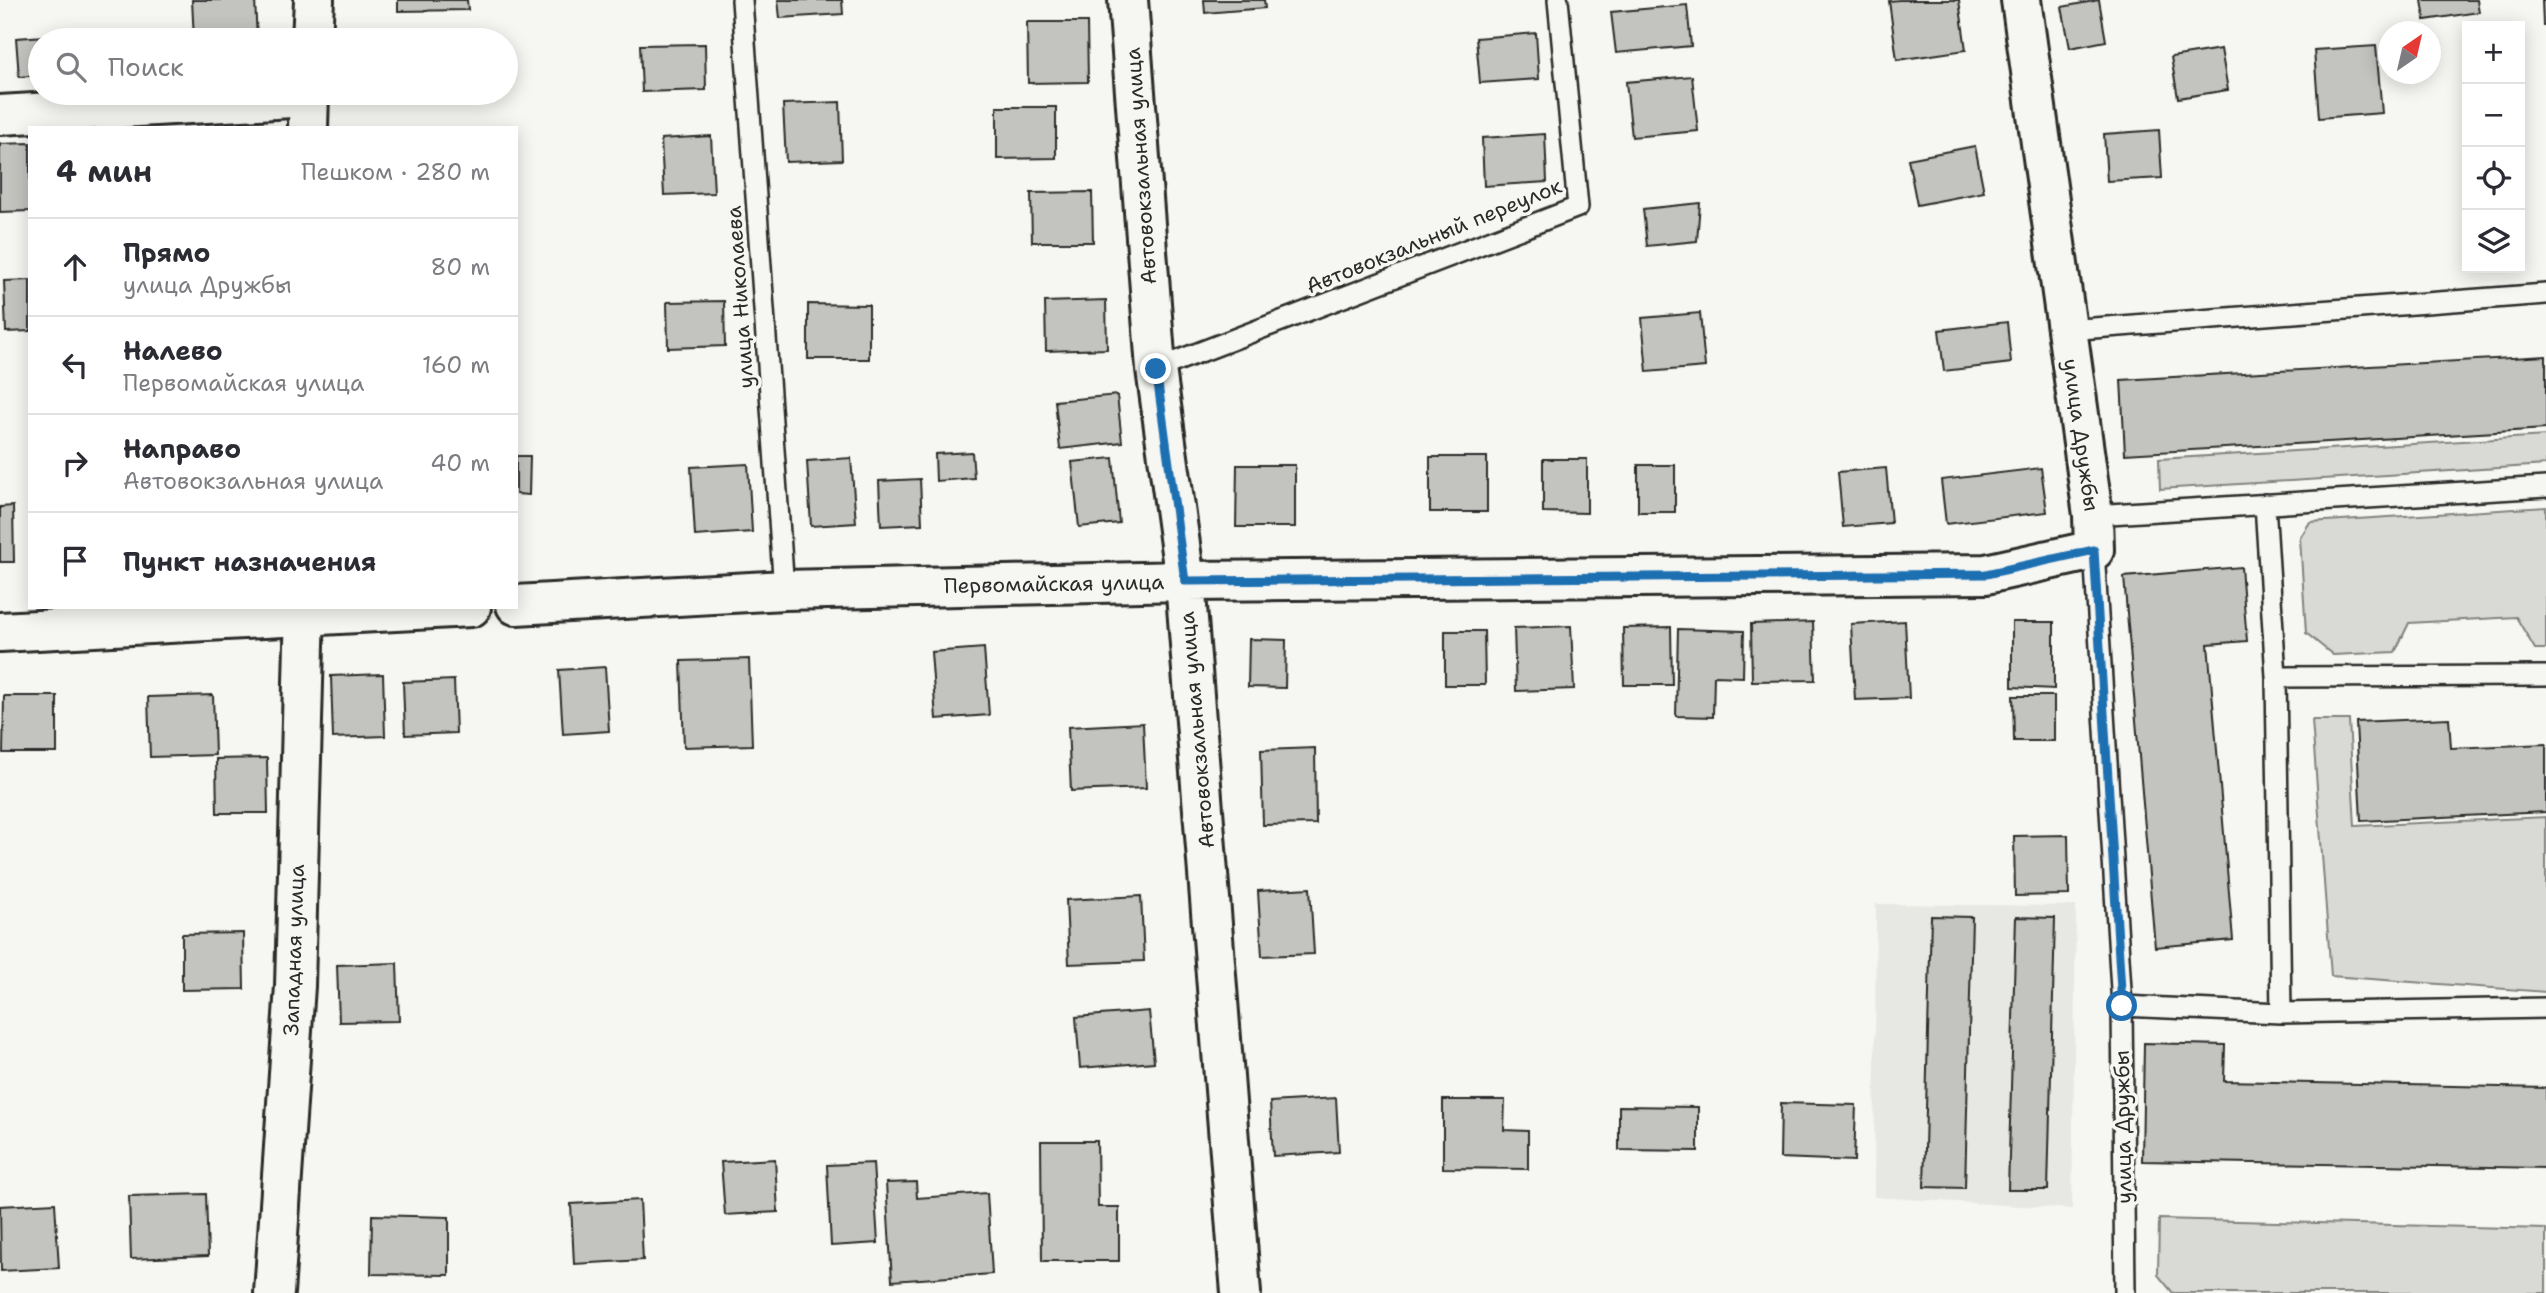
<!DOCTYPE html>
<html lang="ru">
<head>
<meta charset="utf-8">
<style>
	:root { --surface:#fff; --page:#f7f7f7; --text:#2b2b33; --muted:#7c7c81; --line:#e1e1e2 }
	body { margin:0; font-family:"Shantell Sans",sans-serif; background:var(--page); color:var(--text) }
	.controls { position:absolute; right:21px; top:21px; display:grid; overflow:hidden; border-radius:0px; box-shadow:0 4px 18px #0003 }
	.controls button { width:63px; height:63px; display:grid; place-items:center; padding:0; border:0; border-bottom:2px solid var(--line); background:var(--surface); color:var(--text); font:35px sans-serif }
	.compass { position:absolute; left:2378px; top:21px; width:63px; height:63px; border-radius:50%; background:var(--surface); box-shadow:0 4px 18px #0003; rotate:34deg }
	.stop { position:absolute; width:21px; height:21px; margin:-16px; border:5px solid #1f6fb2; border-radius:50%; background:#fff }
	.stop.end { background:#1f6fb2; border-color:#fff; box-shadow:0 2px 7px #0008 }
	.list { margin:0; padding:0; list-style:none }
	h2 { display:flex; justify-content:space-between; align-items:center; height:91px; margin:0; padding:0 28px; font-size:30px }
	h2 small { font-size:23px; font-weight:400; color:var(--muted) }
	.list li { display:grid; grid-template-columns:46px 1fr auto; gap:21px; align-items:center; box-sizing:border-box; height:98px; padding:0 28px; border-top:2px solid var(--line) }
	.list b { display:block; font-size:26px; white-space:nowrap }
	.list p { margin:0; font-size:23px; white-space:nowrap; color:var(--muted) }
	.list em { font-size:23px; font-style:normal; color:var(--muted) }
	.icon { flex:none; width:38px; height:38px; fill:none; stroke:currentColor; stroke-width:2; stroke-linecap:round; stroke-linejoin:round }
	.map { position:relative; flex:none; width:2546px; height:1293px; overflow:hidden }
	.search { position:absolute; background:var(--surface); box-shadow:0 4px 18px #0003; left:28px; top:28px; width:490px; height:77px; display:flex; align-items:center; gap:18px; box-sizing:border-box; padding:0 24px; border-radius:38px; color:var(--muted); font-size:26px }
	.panel { position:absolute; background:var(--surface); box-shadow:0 4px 18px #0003; left:28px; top:126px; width:490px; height:483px; border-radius:0px }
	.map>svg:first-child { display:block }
	.built { fill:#e7e7e3 }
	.green { fill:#d9d9d5; stroke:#828280; stroke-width:2 }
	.building { fill:#c3c3c0; stroke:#2b2b2b; stroke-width:2 }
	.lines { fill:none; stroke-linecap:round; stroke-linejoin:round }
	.service-casing { stroke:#2b2b2b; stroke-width:24 }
	.minor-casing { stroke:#2b2b2b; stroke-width:44 }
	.service { stroke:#f6f6f2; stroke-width:19 }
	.minor { stroke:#f6f6f2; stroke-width:38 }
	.route { stroke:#1f6fb2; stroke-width:9 }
	.labels { text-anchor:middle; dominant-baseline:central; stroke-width:7; stroke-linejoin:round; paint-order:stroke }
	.street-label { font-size:21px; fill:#2b2b2b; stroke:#f6f6f2 }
</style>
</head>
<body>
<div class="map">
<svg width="2546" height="1293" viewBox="0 0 2546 1293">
	<rect width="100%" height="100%" fill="#f6f6f2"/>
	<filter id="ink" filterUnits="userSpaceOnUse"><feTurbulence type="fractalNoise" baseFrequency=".0143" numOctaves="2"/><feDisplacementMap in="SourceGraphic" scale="14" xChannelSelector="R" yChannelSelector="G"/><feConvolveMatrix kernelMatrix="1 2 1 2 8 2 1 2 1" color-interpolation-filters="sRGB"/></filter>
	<g filter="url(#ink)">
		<path class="built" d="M1876 904 2076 906 2072 1209 1874 1197Z"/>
		<path class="green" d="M2546 436V465L2160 489 2159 459Z
			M2546 507V649H2535L2516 617 2409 623 2395 652 2333 655 2306 633 2300 538 2310 522Z
			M2312 720H2349L2355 826 2546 817V992L2331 976Z
			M2159 1219 2546 1229V1293H2173L2158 1275Z"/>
		<path class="building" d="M192 0H255L257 40H194Z
			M398 0H467L468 10 398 11Z
			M778 0H842L843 14 780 18Z
			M1204 0H1264L1265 8 1205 13Z
			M1899 0H1959L1966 50 1897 60 1889 1Z
			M2099 0 2106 41 2070 48 2062 7Z
			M2422 0H2477L2479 12 2425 20Z
			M2542 0H2546V26H2543Z
			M1687 5 1691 46 1616 53 1611 12Z
			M1027 22H1087L1088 82 1028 83Z
			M90 33 91 40H40V75L19 77 16 38Z
			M1536 33 1539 79 1480 83 1476 38Z
			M705 44 706 90 642 92 640 45Z
			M2376 46 2382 113 2319 118 2314 50Z
			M2221 49 2228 90 2178 98 2171 57Z
			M1692 76 1698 131 1632 137 1626 82Z
			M840 102 842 160 786 162 783 104Z
			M997 107H1056V158L997 159Z
			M2159 130 2162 178 2107 181 2104 134Z
			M1545 134 1547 182 1484 186 1482 138Z
			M711 136 714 193 664 195 661 139Z
			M30 143V211L0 212V144Z
			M1975 146 1984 192 1917 205 1908 159Z
			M1092 192 1093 242H1032L1031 193Z
			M1700 203 1697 241 1647 246 1643 209Z
			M30 280V331L6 332 4 281Z
			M1106 300 1107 349 1046 351 1045 302Z
			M724 301 725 346 668 348 667 302Z
			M808 304 869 305V359H808Z
			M1700 313 1705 367 1647 372 1642 318Z
			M2007 322 2011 363 1944 371 1939 330Z
			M2546 356V429L2125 454 2121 380Z
			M1117 395 1122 442 1060 449 1055 401Z
			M972 452 974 478 936 481 935 454Z
			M516 456H530L529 495 516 494Z
			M1430 457H1487V512H1430Z
			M851 458 856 523 811 526 807 461Z
			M1113 458 1119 523 1079 527 1072 462Z
			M1543 459H1587V513L1543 512Z
			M748 464 752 532 695 536 691 467Z
			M1237 465H1295V527H1236Z
			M1638 465H1675V512H1638Z
			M1886 468 1891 523 1843 527 1838 472Z
			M2041 468 2047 512 1946 524 1941 480Z
			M920 479 922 524 881 526 879 481Z
			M13 506 14 562H0V507Z
			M2241 567 2247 641 2208 644 2233 940 2155 947 2124 577Z
			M1905 621 1909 698 1855 700 1851 624Z
			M1813 622 1815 680 1752 681 1751 624Z
			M2012 622H2054V689L2012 687Z
			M1571 626 1574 689 1516 691 1514 628Z
			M1671 627 1672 685H1624L1623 628Z
			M1678 629 1744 631 1743 677 1714 676 1713 717 1676 716Z
			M1445 631H1484L1485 685H1445Z
			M1249 639 1286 640 1285 688 1248 687Z
			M984 648 989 715 936 719 931 652Z
			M749 659 752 745 684 747 681 661Z
			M605 667 609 731 563 734 559 670Z
			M383 674 385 736 333 738 331 676Z
			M454 680 456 733 405 735 403 682Z
			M213 695 215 755 150 757 148 697Z
			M4 696H57V753H3Z
			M2013 696H2054V741H2014Z
			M2449 718 2451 748 2546 744V812L2361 821 2356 722Z
			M1143 723 1146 788 1071 791 1068 727Z
			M1315 748 1316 824 1263 825 1261 750Z
			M267 758 268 813H217L216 759Z
			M2068 835 2069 895 2015 896 2014 836Z
			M1310 888 1314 954 1262 956 1258 891Z
			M1141 896 1144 961 1069 964 1066 900Z
			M1931 916 1972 917 1965 1188 1924 1187Z
			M2016 917 2055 918 2048 1190H2008Z
			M243 933 244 989 182 990V934Z
			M397 963 399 1021 339 1022 337 965Z
			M1149 1011 1154 1062 1080 1068 1076 1017Z
			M2144 1043 2225 1045 2224 1081 2546 1088V1168L2142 1161Z
			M1336 1098 1339 1152 1273 1156 1270 1102Z
			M1443 1100H1505L1504 1130 1528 1131V1169L1443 1168Z
			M1781 1103 1856 1105 1854 1161 1780 1158Z
			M1619 1106 1698 1107V1151L1619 1150Z
			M1041 1141H1097L1098 1207H1119V1261H1042Z
			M775 1159 778 1212 725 1215 721 1162Z
			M873 1163 878 1243 831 1246 827 1165Z
			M916 1182 917 1198 987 1193 992 1274 892 1281 886 1183Z
			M206 1194 208 1256 131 1259 129 1196Z
			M640 1200 643 1260 574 1264 571 1204Z
			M55 1203 59 1268 1 1271 0 1206Z
			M372 1215 449 1217V1275L371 1274Z"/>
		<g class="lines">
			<defs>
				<path id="service" d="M742 0 784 590
					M2067 330 2546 294
					M1156 369 1578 207 1558 0
					M2265 504 2276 677 2546 676
					M2093 515 2546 487
					M2094 550 2122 1006 2125 1293
					M2276 677 2281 1013
					M2122 1006 2281 1013 2546 1008"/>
				<path id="minor" d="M1128 0 1156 369 1185 581 1241 1293
					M312 40 314 0
					M0 115 309 97
					M308 128 309 93
					M516 605 784 590 1185 581 1986 574 2094 550 2093 515 2021 0
					M0 632 471 607
					M274 1293 295 986 305 607"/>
			</defs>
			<use href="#service" class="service-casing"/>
			<use href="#minor" class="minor-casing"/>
			<use href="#service" class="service"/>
			<use href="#minor" class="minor"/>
		</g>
	</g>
	<g class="lines" filter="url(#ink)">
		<path class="route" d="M1156 369 1185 581 1986 574 2094 550 2122 1006"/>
	</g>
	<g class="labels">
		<g class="street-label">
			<text transform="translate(1141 166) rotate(-94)">Автовокзальная улица</text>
			<text transform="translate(1434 236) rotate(-22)">Автовокзальный переулок</text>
			<text transform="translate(740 297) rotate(-94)">улица Николаева</text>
			<text transform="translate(2081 435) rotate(82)">улица Дружбы</text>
			<text transform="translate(1054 584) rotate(-1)">Первомайская улица</text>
			<text transform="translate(1197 730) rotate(-95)">Автовокзальная улица</text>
			<text transform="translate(294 950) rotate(-88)">Западная улица</text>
			<text transform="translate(2123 1127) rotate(-91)">улица Дружбы</text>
		</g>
	</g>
</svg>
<div class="controls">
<button>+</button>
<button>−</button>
<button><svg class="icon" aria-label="locate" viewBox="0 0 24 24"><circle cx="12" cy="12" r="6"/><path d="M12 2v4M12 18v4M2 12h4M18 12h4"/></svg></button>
<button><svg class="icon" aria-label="layers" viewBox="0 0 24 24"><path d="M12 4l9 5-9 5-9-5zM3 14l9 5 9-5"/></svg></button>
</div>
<svg class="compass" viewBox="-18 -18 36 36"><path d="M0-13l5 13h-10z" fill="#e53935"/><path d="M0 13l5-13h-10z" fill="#7c7c81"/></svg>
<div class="stop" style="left:2122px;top:1006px"></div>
<div class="stop end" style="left:1156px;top:369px"></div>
<div class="search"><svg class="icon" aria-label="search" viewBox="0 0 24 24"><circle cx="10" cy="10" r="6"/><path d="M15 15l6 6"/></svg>Поиск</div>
<section class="panel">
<h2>4 мин<small>Пешком · 280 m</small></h2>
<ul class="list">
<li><svg class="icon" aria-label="ahead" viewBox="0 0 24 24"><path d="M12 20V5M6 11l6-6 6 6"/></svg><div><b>Прямо</b><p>улица Дружбы</p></div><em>80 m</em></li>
<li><svg class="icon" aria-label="left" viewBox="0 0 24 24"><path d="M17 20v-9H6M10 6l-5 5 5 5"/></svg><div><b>Налево</b><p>Первомайская улица</p></div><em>160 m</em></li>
<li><svg class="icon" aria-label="right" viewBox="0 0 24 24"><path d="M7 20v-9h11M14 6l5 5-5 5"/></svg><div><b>Направо</b><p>Автовокзальная улица</p></div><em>40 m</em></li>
<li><svg class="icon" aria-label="arrive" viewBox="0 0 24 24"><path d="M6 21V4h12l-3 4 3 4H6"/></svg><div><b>Пункт назначения</b></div></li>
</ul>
</section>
</div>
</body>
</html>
